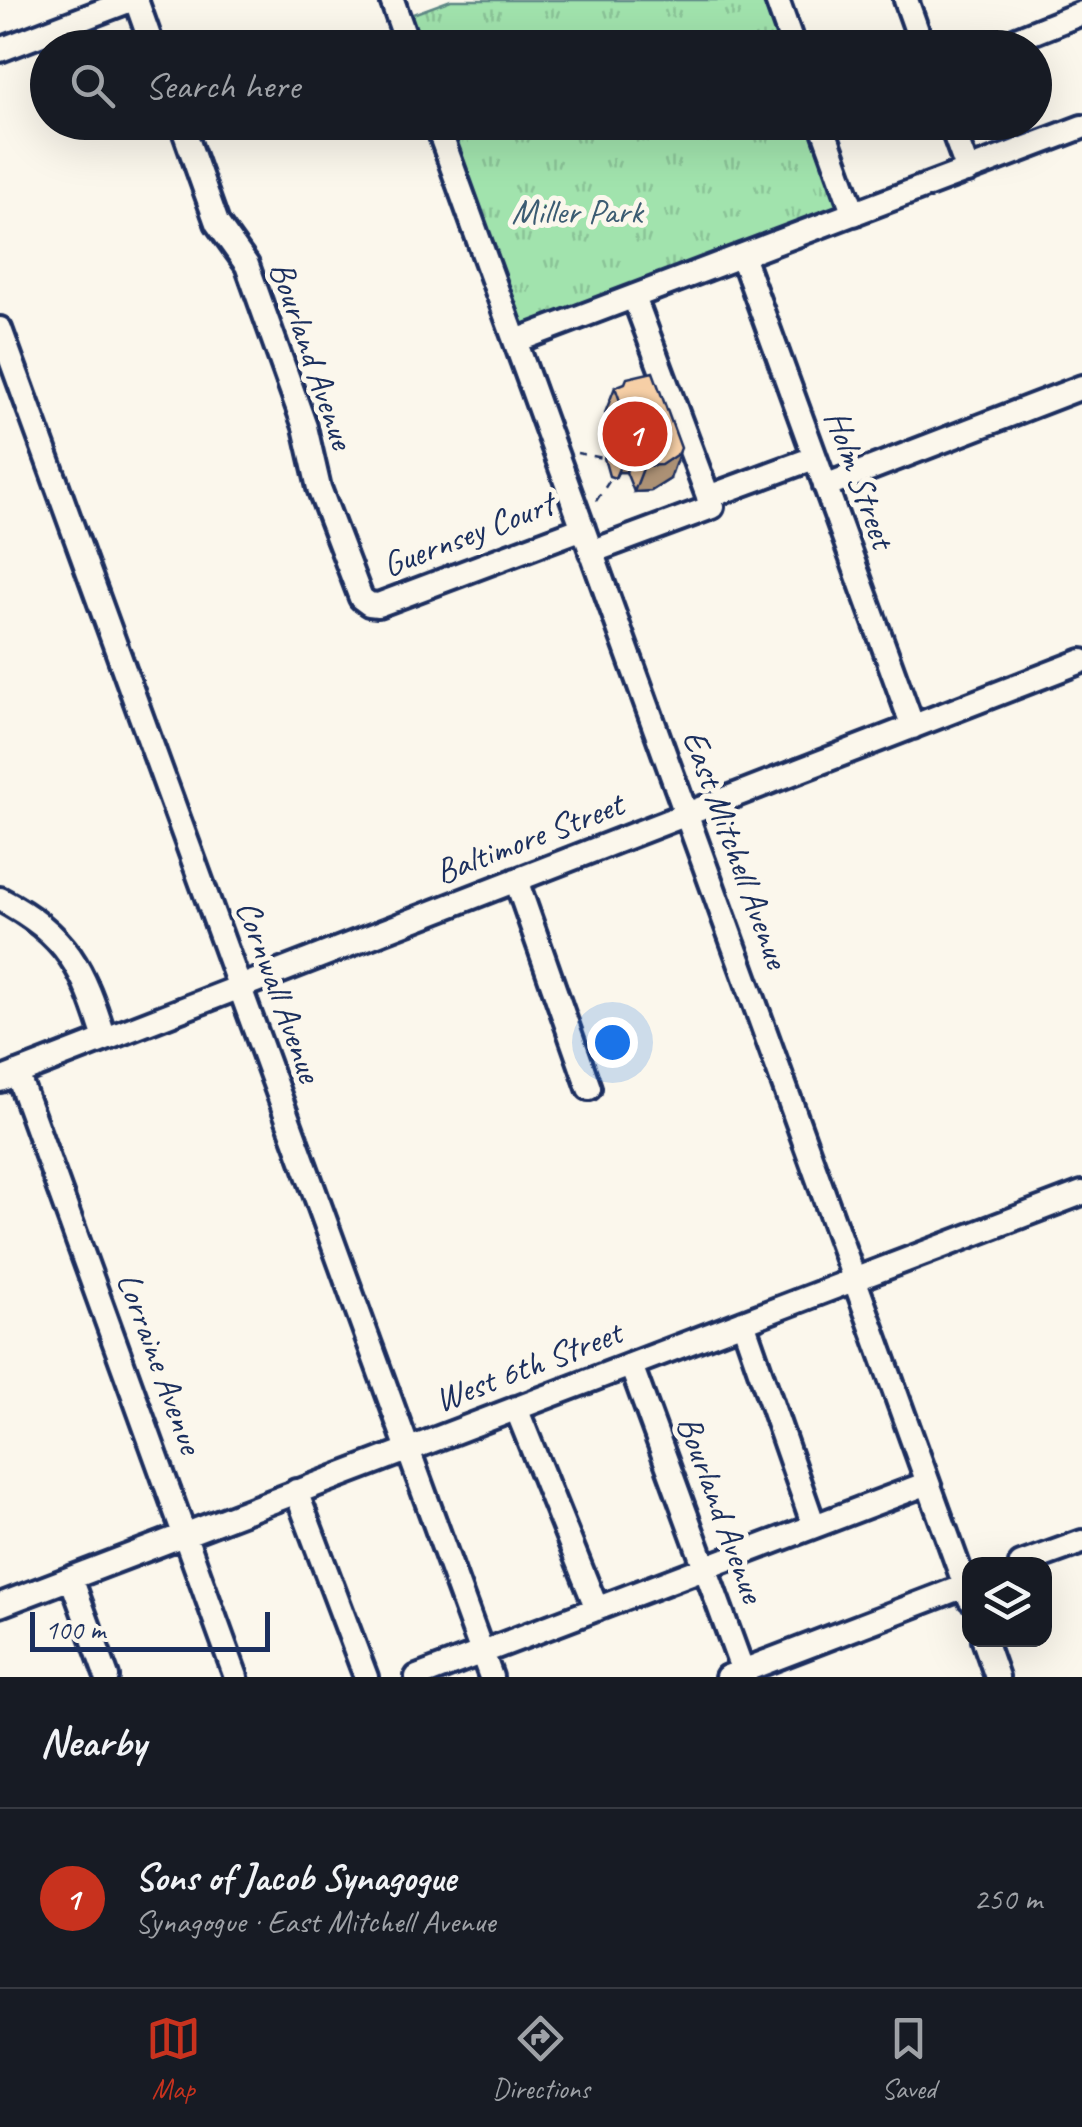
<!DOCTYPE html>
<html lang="en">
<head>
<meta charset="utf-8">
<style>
	:root { --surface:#171b24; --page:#242831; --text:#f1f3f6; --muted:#9ea1a6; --line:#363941; --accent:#c8321e }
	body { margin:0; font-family:Caveat,sans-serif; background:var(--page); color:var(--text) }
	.controls { position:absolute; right:30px; bottom:30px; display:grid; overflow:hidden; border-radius:20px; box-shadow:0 10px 40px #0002 }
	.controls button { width:90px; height:90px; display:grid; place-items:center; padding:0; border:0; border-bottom:2px solid var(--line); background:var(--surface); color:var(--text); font:50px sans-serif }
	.scale { position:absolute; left:30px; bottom:25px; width:240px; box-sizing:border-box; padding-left:10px; border:5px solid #1b2f5e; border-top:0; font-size:28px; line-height:35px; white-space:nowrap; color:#1b2f5e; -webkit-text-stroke:8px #fbf7ec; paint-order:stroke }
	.you { position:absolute; left:612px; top:1042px; width:35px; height:35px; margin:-25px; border:8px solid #fff; border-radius:50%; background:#1a73e8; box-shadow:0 0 0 15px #1a73e833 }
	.badge { display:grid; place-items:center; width:65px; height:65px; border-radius:50%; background:var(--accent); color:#fff; font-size:32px; font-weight:700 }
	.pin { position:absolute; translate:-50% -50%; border:5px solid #fff; box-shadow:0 2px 10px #0006 }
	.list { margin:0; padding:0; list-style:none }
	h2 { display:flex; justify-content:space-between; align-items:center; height:130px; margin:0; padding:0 40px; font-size:42px }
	h2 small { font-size:32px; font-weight:400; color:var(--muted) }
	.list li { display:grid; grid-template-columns:65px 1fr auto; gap:30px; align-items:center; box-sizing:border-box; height:180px; padding:0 40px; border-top:2px solid var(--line) }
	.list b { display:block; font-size:38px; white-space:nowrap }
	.list p { margin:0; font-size:32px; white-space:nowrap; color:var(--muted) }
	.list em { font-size:32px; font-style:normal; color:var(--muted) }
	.icon { flex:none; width:55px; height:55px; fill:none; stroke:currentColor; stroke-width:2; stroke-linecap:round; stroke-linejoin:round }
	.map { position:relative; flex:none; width:1082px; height:1677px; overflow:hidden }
	.search { position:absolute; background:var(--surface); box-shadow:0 10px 40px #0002; left:30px; right:30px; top:30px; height:110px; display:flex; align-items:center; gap:25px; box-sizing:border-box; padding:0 35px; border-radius:55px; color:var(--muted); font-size:38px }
	.sheet { height:310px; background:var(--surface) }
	nav { display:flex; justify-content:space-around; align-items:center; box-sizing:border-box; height:140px; border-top:2px solid var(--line); background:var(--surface); font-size:28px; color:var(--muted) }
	nav a { display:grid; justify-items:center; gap:5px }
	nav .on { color:var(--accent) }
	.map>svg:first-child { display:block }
	.park { fill:url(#park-tufts); stroke:#5e8986; stroke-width:2.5 }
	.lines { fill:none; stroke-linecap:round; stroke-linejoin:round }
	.minor-casing { stroke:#1b2f5e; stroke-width:30 }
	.path { stroke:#1b2f5e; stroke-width:2.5; stroke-dasharray:8 8; stroke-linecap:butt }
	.minor { stroke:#fbf7ec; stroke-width:22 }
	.wall { fill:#d4b28f; stroke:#1b2f5e; stroke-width:2.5 }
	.shaded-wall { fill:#ac9174; stroke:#1b2f5e; stroke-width:2.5 }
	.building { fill:#f6cfa6; stroke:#1b2f5e; stroke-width:2.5 }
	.labels { text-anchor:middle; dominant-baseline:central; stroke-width:10; stroke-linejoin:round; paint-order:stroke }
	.park-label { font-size:35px; fill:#3c5c72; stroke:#fbf7ec }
	.street-label { font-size:35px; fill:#1b2f5e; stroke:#fbf7ec }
</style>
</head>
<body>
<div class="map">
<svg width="1082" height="1677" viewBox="0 0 1082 1677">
	<defs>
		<pattern id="park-tufts" width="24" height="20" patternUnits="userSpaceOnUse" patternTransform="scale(2.5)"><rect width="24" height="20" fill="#a1e3ad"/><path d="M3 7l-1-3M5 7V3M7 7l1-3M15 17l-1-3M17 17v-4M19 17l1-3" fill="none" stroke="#8ac397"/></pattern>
	</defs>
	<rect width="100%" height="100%" fill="#fbf7ec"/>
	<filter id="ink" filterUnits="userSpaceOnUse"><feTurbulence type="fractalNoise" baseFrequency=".01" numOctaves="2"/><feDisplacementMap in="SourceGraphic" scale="20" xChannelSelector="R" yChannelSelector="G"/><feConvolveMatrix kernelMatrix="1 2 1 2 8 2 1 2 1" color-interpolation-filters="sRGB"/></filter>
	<g filter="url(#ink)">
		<path class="park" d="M451 0H768L786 47H421L410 15Z
			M449 123H813L844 210 524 327Z"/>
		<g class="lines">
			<defs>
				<path id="minor" d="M136 0 153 48
					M392 0 409 48
					M777 0 794 48
					M906 0 923 48
					M994 48 1082 13
					M0 50 131 0
					M181 122 217 223 247 265 305 427 319 488 361 598 369 604 378 605 583 528
					M436 122 970 1599
					M821 122 854 214
					M950 122 968 171
					M742 256 913 727
					M0 329 491 1677
					M516 341 1082 127
					M825 486 1082 387
					M708 497 814 458
					M591 552 712 507 634 297
					M516 880 589 1088
					M0 899C68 935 83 968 105 1039
					M17 1073 236 1677
					M0 1080 1082 661
					M743 1322 814 1526
					M631 1365 745 1677
					M516 1408 597 1609
					M296 1491 366 1677
					M1021 1564 1082 1542
					M71 1578 107 1677
					M0 1605 1082 1193
					M984 1640 997 1677
					M417 1677 928 1483
					M727 1677 970 1584"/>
			</defs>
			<use href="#minor" class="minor-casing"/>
			<path class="path" d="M577 453 603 458
				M596 501 612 477"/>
			<use href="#minor" class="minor"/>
		</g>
		<path class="wall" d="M615 387 670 479 651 491 634 492 626 472H618L615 478 609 476 604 458 613 434 605 413Z"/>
		<path class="shaded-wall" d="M628 446H636L626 472H618L615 478Z
			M679 453 670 479 651 491 634 492 644 466Z"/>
		<path class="building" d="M653 372 681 448 679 453 661 465 644 466 636 446H628L624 452 618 450 614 432 630 429 615 387 625 383 627 378Z"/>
	</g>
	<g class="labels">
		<g class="park-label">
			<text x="577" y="211">Miller Park</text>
		</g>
		<g class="street-label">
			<text transform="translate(312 355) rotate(71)">Bourland Avenue</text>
			<text transform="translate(860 479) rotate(70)">Holm Street</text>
			<text transform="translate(468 534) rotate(-21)">Guernsey Court</text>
			<text transform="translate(529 838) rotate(-21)">Baltimore Street</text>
			<text transform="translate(736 849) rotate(70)">East Mitchell Avenue</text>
			<text transform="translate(279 991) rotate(70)">Cornwall Avenue</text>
			<text transform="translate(160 1363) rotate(70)">Lorraine Avenue</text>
			<text transform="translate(528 1366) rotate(-21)">West 6th Street</text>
			<text transform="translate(721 1509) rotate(70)">Bourland Avenue</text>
		</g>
	</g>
</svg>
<div class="controls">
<button><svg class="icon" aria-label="layers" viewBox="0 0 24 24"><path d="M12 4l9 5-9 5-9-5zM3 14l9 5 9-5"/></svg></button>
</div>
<div class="scale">100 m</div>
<div class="you"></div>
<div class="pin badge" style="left:635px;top:434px">1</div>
<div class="search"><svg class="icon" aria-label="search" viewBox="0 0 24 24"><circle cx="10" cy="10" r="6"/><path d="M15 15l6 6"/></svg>Search here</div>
</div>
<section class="sheet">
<h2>Nearby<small></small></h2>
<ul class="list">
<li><span class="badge">1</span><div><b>Sons of Jacob Synagogue</b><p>Synagogue · East Mitchell Avenue</p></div><em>250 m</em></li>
</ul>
</section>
<nav>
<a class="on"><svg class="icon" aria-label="map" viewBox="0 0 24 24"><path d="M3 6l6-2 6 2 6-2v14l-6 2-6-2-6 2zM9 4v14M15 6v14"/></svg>Map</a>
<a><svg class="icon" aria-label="directions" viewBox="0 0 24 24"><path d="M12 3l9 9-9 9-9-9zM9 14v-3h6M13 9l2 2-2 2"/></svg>Directions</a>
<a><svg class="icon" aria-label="saved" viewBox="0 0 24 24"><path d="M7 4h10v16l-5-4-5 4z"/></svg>Saved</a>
</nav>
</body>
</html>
